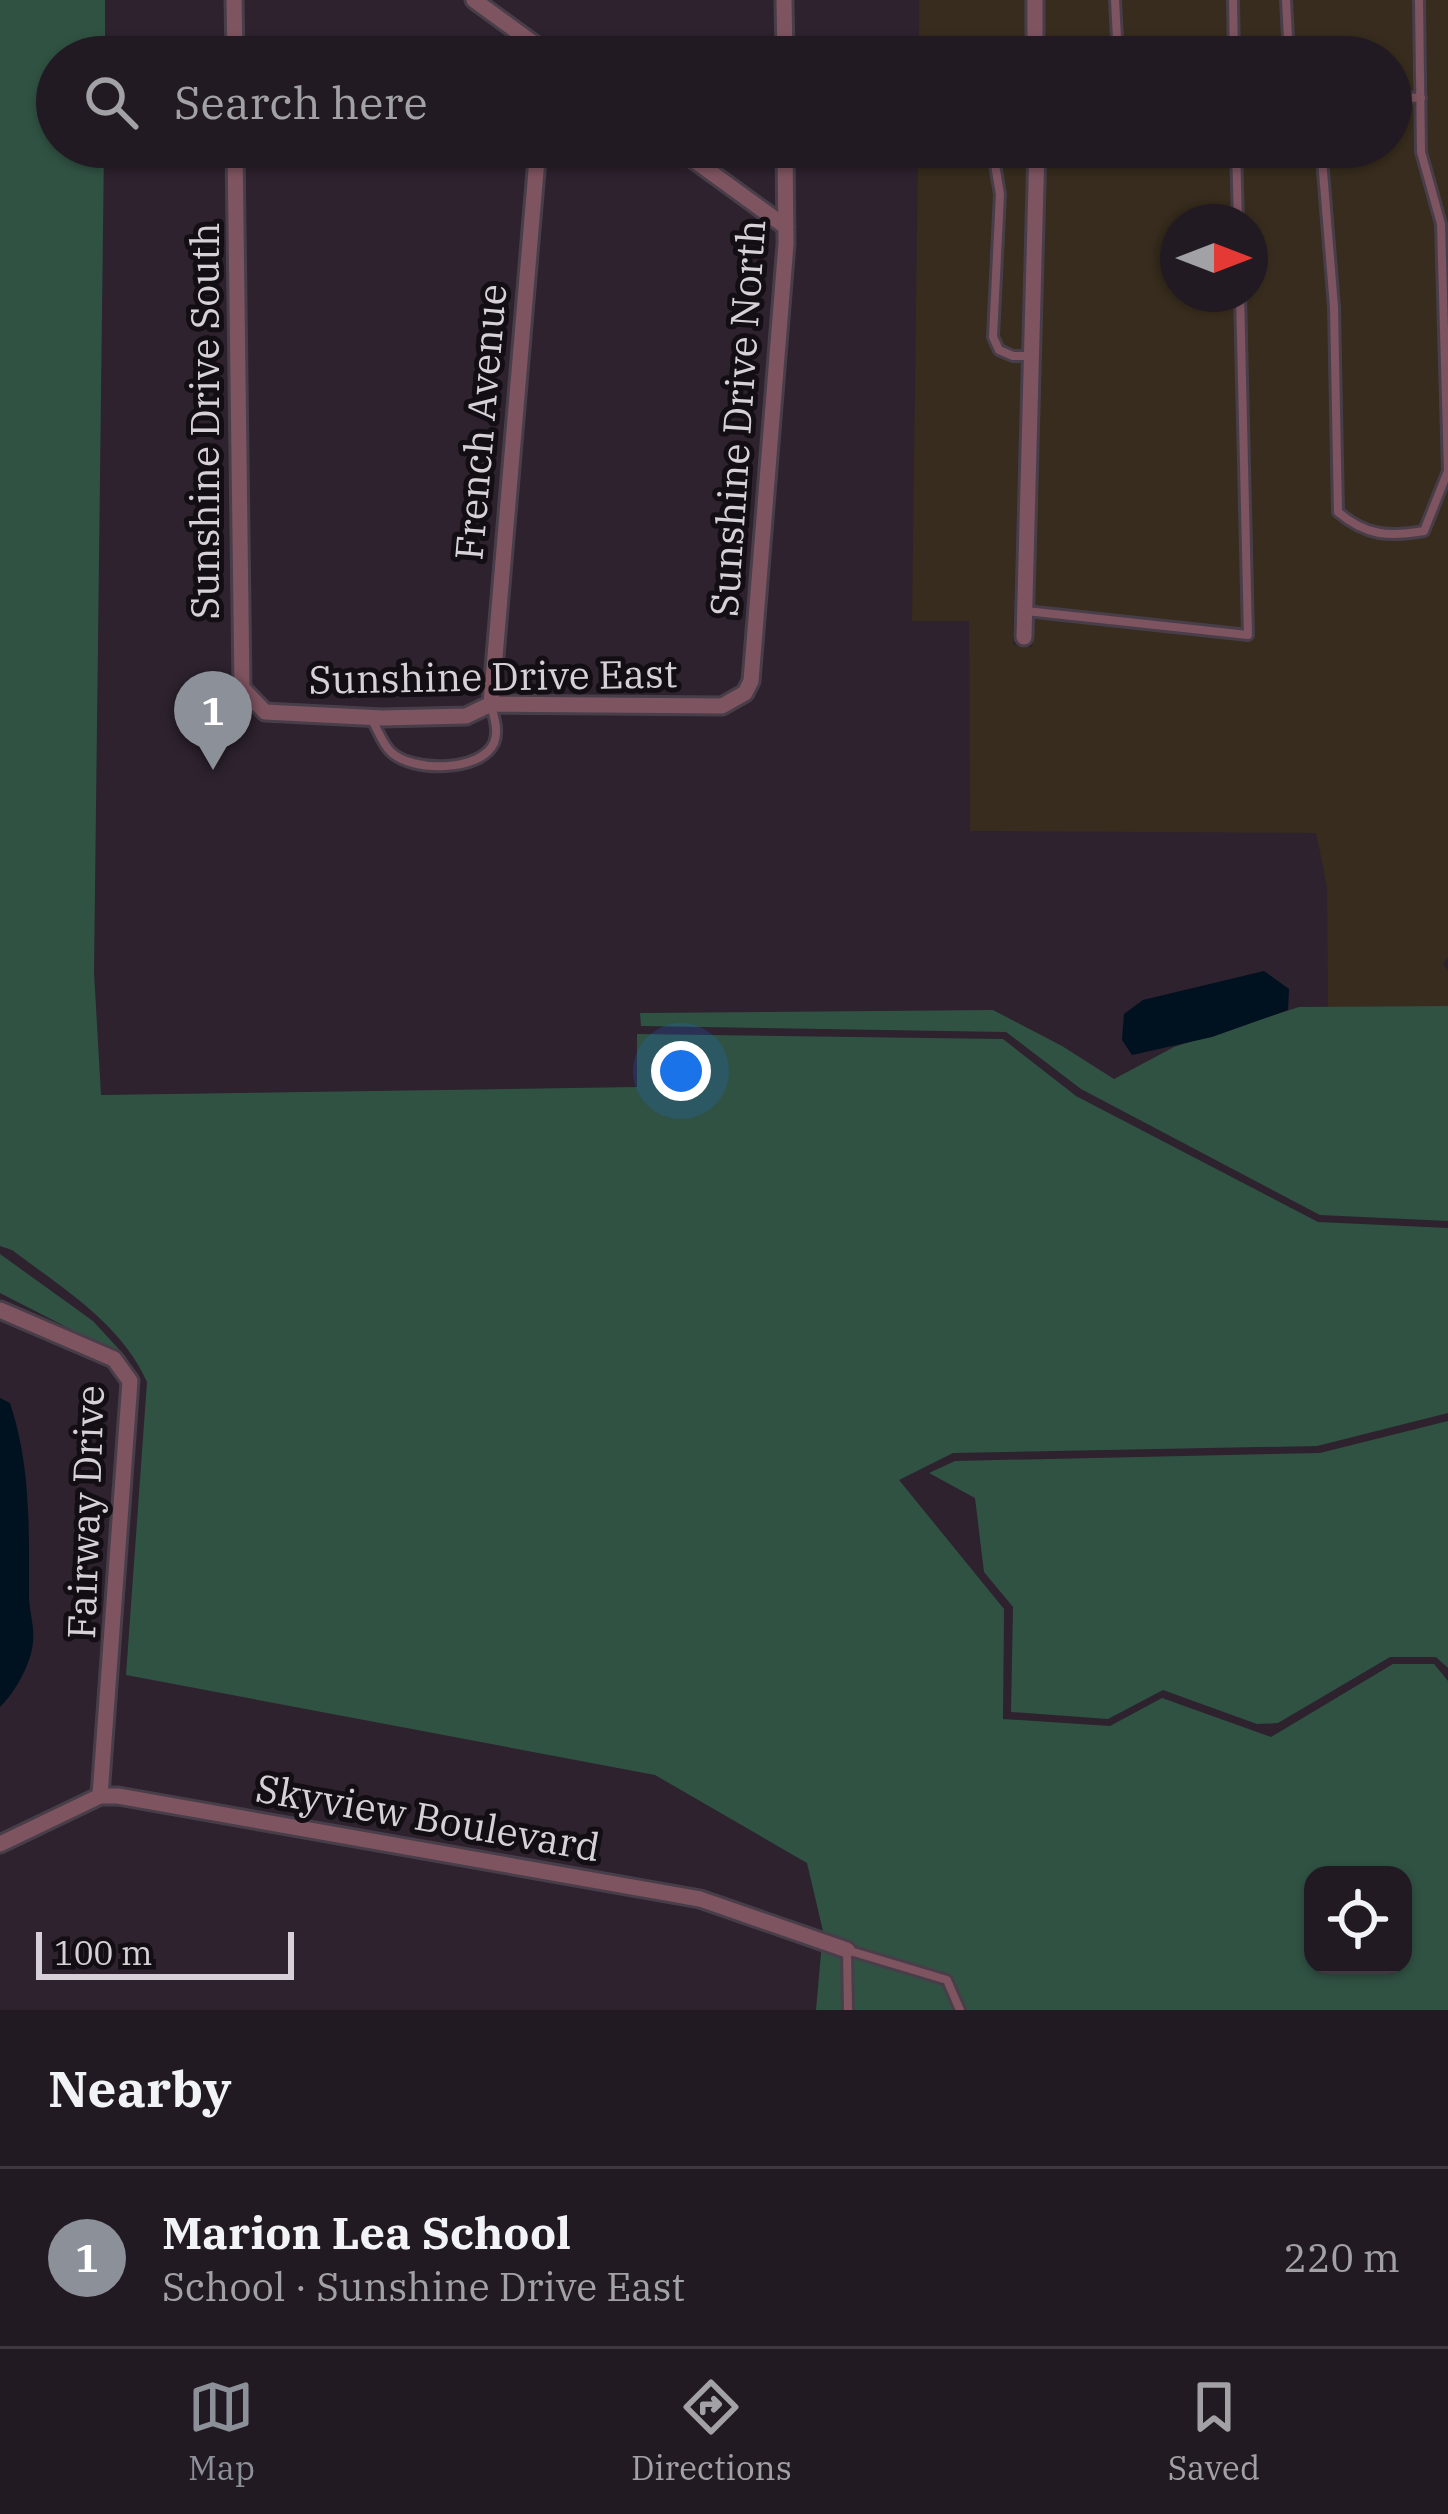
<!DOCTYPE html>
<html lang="en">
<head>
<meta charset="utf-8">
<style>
	:root { --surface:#221a22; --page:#2a232a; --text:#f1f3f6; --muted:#a2a1a5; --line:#3f3840; --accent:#8c9099 }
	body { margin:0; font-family:"IBM Plex Serif",serif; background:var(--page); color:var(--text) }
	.controls { position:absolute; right:36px; bottom:36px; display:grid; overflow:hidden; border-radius:24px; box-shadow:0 3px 9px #0004 }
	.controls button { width:108px; height:108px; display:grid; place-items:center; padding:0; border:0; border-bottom:3px solid var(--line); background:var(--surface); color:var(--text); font:60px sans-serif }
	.compass { position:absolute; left:1160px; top:204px; width:108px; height:108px; border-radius:50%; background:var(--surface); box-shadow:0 3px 9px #0004; rotate:90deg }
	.scale { position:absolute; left:36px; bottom:30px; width:258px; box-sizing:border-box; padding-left:12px; border:6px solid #d7d0d8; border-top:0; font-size:33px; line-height:42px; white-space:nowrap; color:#d7d0d8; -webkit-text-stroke:9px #120e13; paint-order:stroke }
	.you { position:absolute; left:681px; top:1071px; width:42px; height:42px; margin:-30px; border:9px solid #fff; border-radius:50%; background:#1a73e8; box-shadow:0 0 0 18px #1a73e833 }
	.badge { display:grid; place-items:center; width:78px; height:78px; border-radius:50%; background:var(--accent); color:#fff; font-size:39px; font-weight:700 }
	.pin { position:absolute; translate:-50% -99px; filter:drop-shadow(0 3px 6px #0008) }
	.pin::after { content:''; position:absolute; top:63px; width:42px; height:36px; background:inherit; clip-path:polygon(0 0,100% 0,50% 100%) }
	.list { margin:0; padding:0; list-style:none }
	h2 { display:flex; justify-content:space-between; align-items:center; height:156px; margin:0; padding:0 48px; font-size:51px }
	h2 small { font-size:39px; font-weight:400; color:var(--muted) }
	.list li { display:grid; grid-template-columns:78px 1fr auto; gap:36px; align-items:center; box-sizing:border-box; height:180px; padding:0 48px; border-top:3px solid var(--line) }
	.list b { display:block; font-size:45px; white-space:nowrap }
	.list p { margin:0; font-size:39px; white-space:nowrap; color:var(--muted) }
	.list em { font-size:39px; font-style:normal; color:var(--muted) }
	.icon { flex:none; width:66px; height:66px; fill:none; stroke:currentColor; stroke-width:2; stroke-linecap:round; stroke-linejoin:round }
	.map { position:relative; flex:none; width:1448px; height:2010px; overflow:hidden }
	.search { position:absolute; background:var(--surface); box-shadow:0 3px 9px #0004; left:36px; right:36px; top:36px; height:132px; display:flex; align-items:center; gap:30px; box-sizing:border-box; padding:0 42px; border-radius:66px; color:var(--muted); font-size:45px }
	.sheet { height:336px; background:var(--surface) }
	nav { display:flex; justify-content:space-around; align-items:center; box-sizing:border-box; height:168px; border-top:3px solid var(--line); background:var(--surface); font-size:33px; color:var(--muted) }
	nav a { display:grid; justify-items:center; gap:6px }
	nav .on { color:var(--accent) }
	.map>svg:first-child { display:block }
	.industrial { fill:#372c1d; fill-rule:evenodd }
	.green { fill:#305243; fill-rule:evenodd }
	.water { fill:#001120 }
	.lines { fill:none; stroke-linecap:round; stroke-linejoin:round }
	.lane-casing { stroke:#483e49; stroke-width:14 }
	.street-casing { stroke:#483e49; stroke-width:21 }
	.lane { stroke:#7e5460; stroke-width:8 }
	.street { stroke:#7e5460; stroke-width:15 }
	.labels { text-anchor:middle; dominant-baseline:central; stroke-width:10; stroke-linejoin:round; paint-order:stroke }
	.street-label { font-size:39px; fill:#d7d0d8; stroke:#120e13 }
</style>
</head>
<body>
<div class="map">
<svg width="1448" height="2010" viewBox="0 0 1448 2010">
	<rect width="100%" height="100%" fill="#2d222e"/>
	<path class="industrial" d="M919 0H1025V57H919Z
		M1045 0H1448V957L1443 964 1448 970V1006L1328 1007 1327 887 1316 833 970 831 969 621H912L918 147H1027L1013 645 1032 647 1047 147H1391V57H1045ZM1178 222H1250V294H1178Z"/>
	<path class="green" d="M0 0H105V57H57V147H104L94 972 101 1095 637 1087V1034L1003 1039 1076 1096 1318 1222 1448 1228V1413L1317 1446 953 1453 899 1480 1004 1609 1003 1719 1110 1726 1162 1698 1271 1737 1393 1664H1434L1448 1681V2010H816L823 1931 807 1863 655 1775 126 1675 147 1382C121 1323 62 1288 12 1250L0 1246ZM1313 1875H1403V1965H1313Z
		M1448 1006V1221L1320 1215 1081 1089 1006 1032 641 1026 640 1013 993 1010 1062 1046 1114 1079 1174 1047 1299 1007Z
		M0 1254 93 1321 127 1358 0 1293Z
		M1448 1421V1668L1436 1657H1390L1278 1723 1257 1724 1163 1690 1108 1719 1011 1712 1013 1607 984 1572 975 1498 929 1473 955 1461 1320 1453Z"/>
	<path class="water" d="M1264 971 1289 989 1288 1010 1212 1037 1132 1055 1122 1040 1124 1014 1143 1000Z
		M0 1398 10 1403C31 1466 29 1530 29 1596 29 1611 35 1627 33 1642 31 1664 16 1691 0 1707Z"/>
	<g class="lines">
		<defs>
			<path id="lane" d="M1115 0 1118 57
				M1233 0 1234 57
				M1286 0 1289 57
				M1419 0 1421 152 1441 224 1448 470
				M1391 97 1421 98
				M992 147 1000 194 993 337 999 350 1013 356H1031
				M1236 147 1238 222
				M1321 147 1334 307 1338 512C1366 536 1389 537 1424 531L1448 471
				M1026 611 1248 635 1240 294
				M371 718C377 728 382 743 390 751 411 773 481 772 494 743 499 731 494 717 491 705
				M848 2010 847 1950 947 1980 960 2010"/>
			<path id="street" d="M234 0 235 57
				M474 0 552 57
				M784 0 785 57
				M1035 0V57
				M235 147 242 688 265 712 382 718 466 716 491 704 722 706 745 693 751 681 786 244 785 147
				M676 147 786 227
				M1024 637 1037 147
				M491 704 538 147
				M0 1310 114 1359 130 1381 100 1796
				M0 1844 100 1796H118L700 1899 847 1950"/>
		</defs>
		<use href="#lane" class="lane-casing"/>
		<use href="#street" class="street-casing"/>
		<use href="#lane" class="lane"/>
		<use href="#street" class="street"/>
	</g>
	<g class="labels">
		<g class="street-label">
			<text transform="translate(737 418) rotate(-86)">Sunshine Drive North</text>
			<text transform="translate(204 421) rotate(-90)">Sunshine Drive South</text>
			<text transform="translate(480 422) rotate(-85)">French Avenue</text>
			<text transform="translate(493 676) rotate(-1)">Sunshine Drive East</text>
			<text transform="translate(85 1512) rotate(-88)">Fairway Drive</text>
			<text transform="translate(428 1817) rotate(10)">Skyview Boulevard</text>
		</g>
	</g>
</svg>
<div class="controls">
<button><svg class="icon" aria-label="locate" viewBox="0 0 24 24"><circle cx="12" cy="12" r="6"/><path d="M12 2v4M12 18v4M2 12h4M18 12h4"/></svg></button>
</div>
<svg class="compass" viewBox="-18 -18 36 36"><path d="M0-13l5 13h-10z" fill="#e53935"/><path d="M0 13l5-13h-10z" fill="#a2a1a5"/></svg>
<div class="scale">100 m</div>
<div class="you"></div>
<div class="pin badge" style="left:213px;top:770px">1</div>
<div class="search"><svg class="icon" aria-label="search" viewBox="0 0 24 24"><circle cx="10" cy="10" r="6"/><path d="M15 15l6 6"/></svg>Search here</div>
</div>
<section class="sheet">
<h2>Nearby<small></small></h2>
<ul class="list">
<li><span class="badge">1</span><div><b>Marion Lea School</b><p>School · Sunshine Drive East</p></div><em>220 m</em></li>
</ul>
</section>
<nav>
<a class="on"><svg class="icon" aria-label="map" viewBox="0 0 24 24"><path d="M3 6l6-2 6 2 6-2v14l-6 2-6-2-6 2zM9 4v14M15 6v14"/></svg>Map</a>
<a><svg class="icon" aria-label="directions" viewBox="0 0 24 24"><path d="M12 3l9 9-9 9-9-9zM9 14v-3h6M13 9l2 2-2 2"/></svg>Directions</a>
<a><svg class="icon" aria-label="saved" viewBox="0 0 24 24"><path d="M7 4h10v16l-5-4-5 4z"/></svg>Saved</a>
</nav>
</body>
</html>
